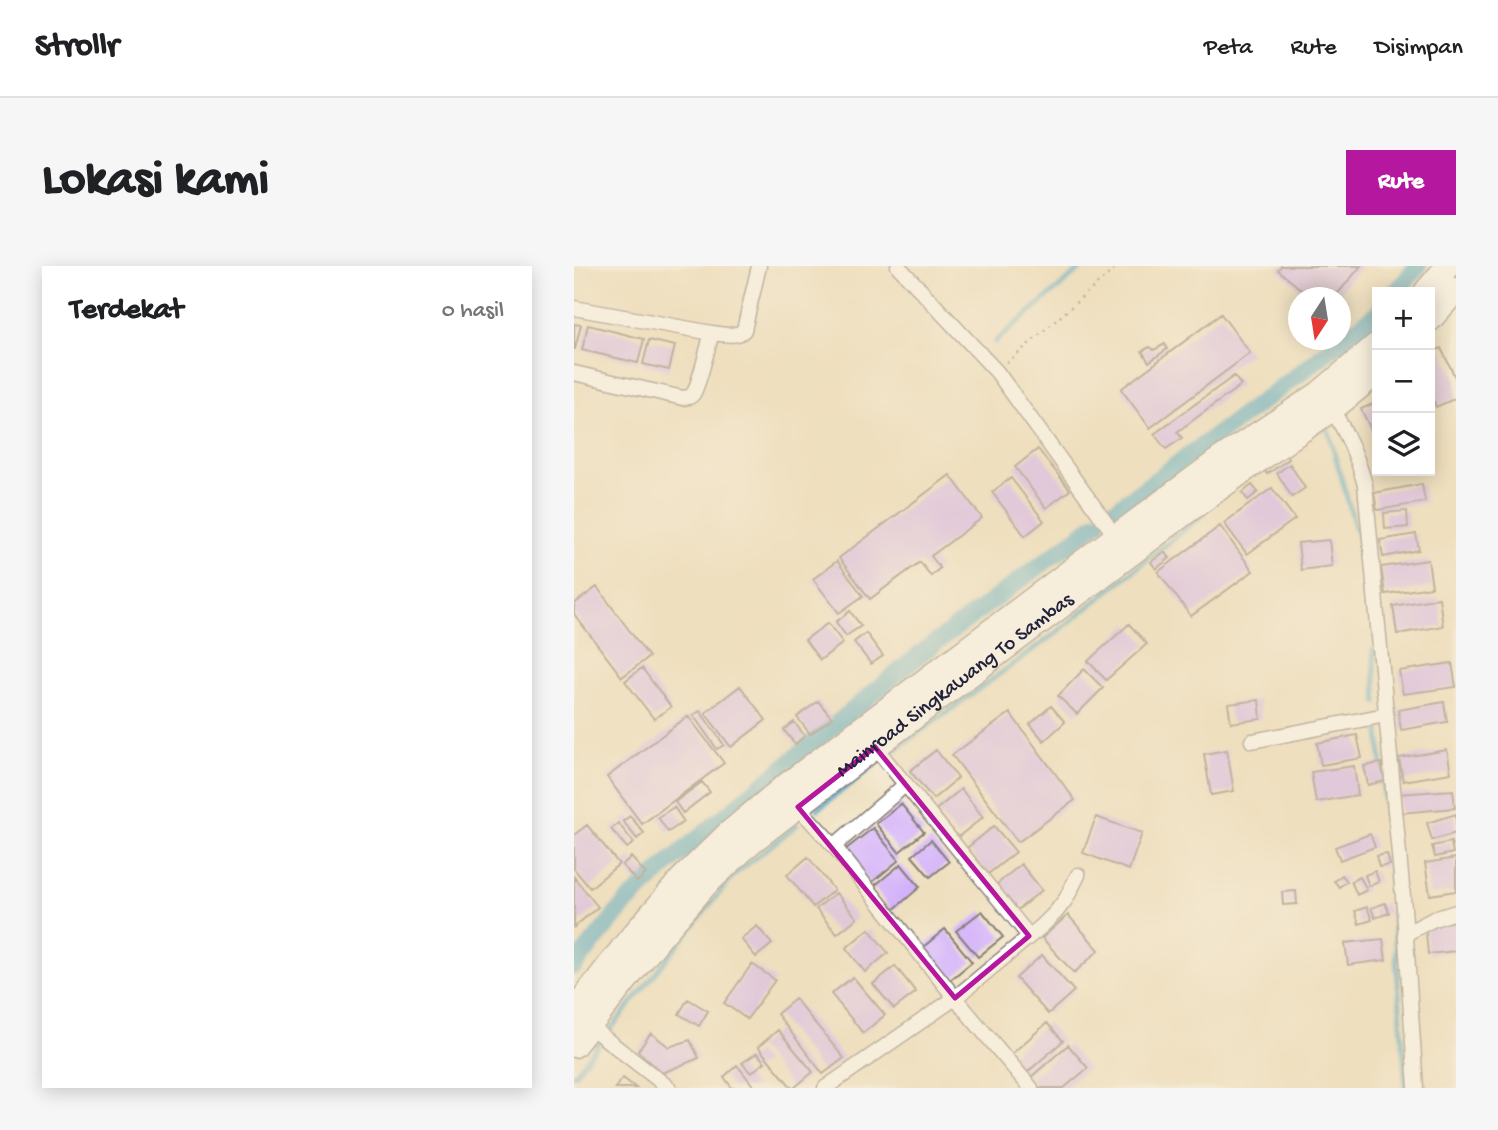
<!DOCTYPE html>
<html lang="id">
<head>
<meta charset="utf-8">
<style>
	:root { --surface:#fff; --page:#f6f6f6; --text:#202124; --muted:#757577; --line:#e0e0e0; --accent:#b5179e }
	body { margin:0; font-family:"Gochi Hand",sans-serif; background:var(--page); color:var(--text) }
	.controls { position:absolute; right:21px; top:21px; display:grid; overflow:hidden; border-radius:0px; box-shadow:0 4px 18px #0003 }
	.controls button { width:63px; height:63px; display:grid; place-items:center; padding:0; border:0; border-bottom:2px solid var(--line); background:var(--surface); color:var(--text); font:35px sans-serif }
	.compass { position:absolute; left:714px; top:21px; width:63px; height:63px; border-radius:50%; background:var(--surface); box-shadow:0 4px 18px #0003; rotate:192deg }
	.list { margin:0; padding:0; list-style:none }
	h2 { display:flex; justify-content:space-between; align-items:center; height:91px; margin:0; padding:0 28px; font-size:30px }
	h2 small { font-size:23px; font-weight:400; color:var(--muted) }
	.icon { flex:none; width:38px; height:38px; fill:none; stroke:currentColor; stroke-width:2; stroke-linecap:round; stroke-linejoin:round }
	.map { position:relative; flex:none; width:882px; height:822px; overflow:hidden; border-radius:0px }
	header { display:flex; align-items:center; gap:42px; box-sizing:border-box; height:98px; padding:0 35px; background:var(--surface); border-bottom:2px solid var(--line) }
	header strong { font-size:33px }
	nav { display:flex; gap:38px; margin-inline-start:auto; font-size:24px }
	.intro { display:flex; align-items:center; justify-content:space-between; box-sizing:border-box; height:168px; padding:0 42px }
	h1 { margin:0; font-size:49px }
	.button { padding:18px 32px; border-radius:0px; background:var(--accent); color:#fff; font-size:24px; font-weight:700 }
	main { display:flex; gap:42px; padding:0 42px }
	aside { flex:1; background:var(--surface); border-radius:0px; box-shadow:0 4px 18px #0003 }
	.map>svg:first-child { display:block }
	.lines { fill:none; stroke-linecap:round; stroke-linejoin:round }
	.stream { stroke:#48a7c7; stroke-width:5 }
	.canal { stroke:#48a7c7; stroke-width:18 }
	.building { fill:#d3b0fb }
	.street-casing { stroke:#88807c; stroke-width:17 }
	.highway-casing { stroke:#88807c; stroke-width:27 }
	.path { stroke:#88807c; stroke-width:2.5; stroke-dasharray:2 5; stroke-linecap:butt }
	.street { stroke:#fff; stroke-width:14 }
	.highway { stroke:#fff; stroke-width:24 }
	.marked { fill:none; stroke:#b5179e; stroke-width:5; stroke-linejoin:round }
	.labels { text-anchor:middle; dominant-baseline:central; stroke-width:7; stroke-linejoin:round; paint-order:stroke }
	.street-label { font-size:21px; fill:#22223b; stroke:#fbf7ec }
</style>
</head>
<body>
<header>
<strong>Strollr</strong>
<nav><a>Peta</a><a>Rute</a><a>Disimpan</a></nav>
</header>
<div class="intro"><h1>Lokasi kami</h1><a class="button">Rute</a></div>
<main>
<aside>
<h2>Terdekat<small>0 hasil</small></h2>
<ul class="list">
</ul>
</aside>
<div class="map">
<svg width="882" height="822" viewBox="0 0 882 822">
	<rect width="100%" height="100%" fill="#fbf7ec"/>
	<filter id="ink" filterUnits="userSpaceOnUse"><feTurbulence type="fractalNoise" baseFrequency=".0143" numOctaves="2"/><feDisplacementMap in="SourceGraphic" scale="14" xChannelSelector="R" yChannelSelector="G"/><feConvolveMatrix kernelMatrix="1 2 1 2 8 2 1 2 1" color-interpolation-filters="sRGB"/></filter>
	<filter id="wash" filterUnits="userSpaceOnUse"><feTurbulence type="fractalNoise" baseFrequency=".00686" numOctaves="4" result="noise"/><feDisplacementMap in="SourceGraphic" scale="28" xChannelSelector="R" yChannelSelector="G"/><feGaussianBlur stdDeviation="1.57" result="paint"/><feColorMatrix in="noise" values="0 0 0 0 0 0 0 0 0 0 0 0 0 0 0 0 0 1.4 0 .05"/><feComposite in="paint" operator="in"/></filter>
	<g filter="url(#wash)">
		<rect width="100%" height="100%" fill="#eedfbe"/>
		<g class="lines">
			<path class="stream" d="M421 76 510 0
				M749 163 753 160 793 304
				M799 384 803 436
				M805 464 832 822
				M321 484 482 367 630 248
				M244 543 299 500
				M0 809 160 609 223 559"/>
			<path class="canal" d="M822 26 844 0
				M540 245 721 111 803 47
				M0 700 50 639 97 595 345 389 523 257"/>
		</g>
		<g id="blocks">
			<path class="building" d="M707 0H787L760 32H737L704 4Z
				M647 48 676 87 576 162 547 123Z
				M0 58 7 59 1 83H0Z
				M14 59 70 73 64 97 8 84Z
				M75 74 101 80 95 104 69 98Z
				M591 78 593 83 575 96 568 85 576 81 580 84Z
				M867 82 882 113V132L862 141 856 127V87Z
				M660 110 667 119 603 166 608 172 592 183 580 168Z
				M803 136V176L787 143Z
				M708 182 715 193 693 208 685 196Z
				M464 183 496 224 472 242 441 201Z
				M716 198 731 222 718 231 703 207Z
				M376 209 408 252 357 290 366 302 357 310 346 296 296 333 265 292Z
				M437 212 470 255 451 270 418 226Z
				M848 218 851 236 803 244 800 227Z
				M678 219 684 226 674 234 668 227Z
				M698 222 721 253 673 288 650 257Z
				M833 245 834 261 811 263 810 247Z
				M646 260 679 305 617 350 584 306Z
				M842 268 845 284 809 291 806 274Z
				M755 274 758 300 727 304 724 277Z
				M590 286 596 292 582 303 577 296Z
				M854 294 858 321 811 328 807 301Z
				M263 295 289 330 265 347 239 313Z
				M23 321 75 391 48 411 0 348V338Z
				M865 332 869 360 823 368 819 340Z
				M276 345 287 360 272 370 262 356Z
				M254 357 269 377 246 394 231 374Z
				M555 358 573 378 532 414 514 395Z
				M292 367 309 390 297 398 280 376Z
				M878 397 882 421 829 428 825 405Z
				M68 402 97 441 80 453 51 415Z
				M510 403 529 422 503 448 484 430Z
				M166 420 192 454 157 481 131 447Z
				M685 434 687 453 657 457 654 438Z
				M244 435 258 452 236 468 223 451Z
				M870 436 873 456 827 464 824 444Z
				M477 440 491 456 470 475 456 458Z
				M126 445 150 479 143 483 119 449Z
				M436 447 501 534 444 576 378 489Z
				M114 450 150 497 68 558 33 511Z
				M220 456 231 470 221 478 210 464Z
				M783 469 788 492 747 499 743 477Z
				M362 484 384 512 359 533 336 505Z
				M653 484 660 525 637 529 630 488Z
				M873 484 877 507 829 515 825 492Z
				M807 497 811 515 794 519 790 500Z
				M780 500 784 529 742 536 737 506Z
				M128 516 136 526 109 547 101 536Z
				M387 523 409 551 384 571 362 544Z
				M879 524 881 542 827 547 825 528Z
				M327 538 350 566 325 586 302 558Z
				M100 541 110 556 94 566 84 551Z
				M882 548V567L858 574 853 557Z
				M56 550 70 567 63 573 49 555Z
				M522 551 568 567 555 604 509 587Z
				M44 557 60 577 53 582 37 563Z
				M13 559 45 598 16 622 0 603V569Z
				M420 560 442 586 414 608 393 582Z
				M299 562 325 594 297 617 271 584Z
				M796 568 801 581 766 594 761 581Z
				M357 574 375 596 356 611 338 590Z
				M877 576 879 587 861 591 858 580Z
				M813 588 816 599 805 601 802 590Z
				M57 591 72 608 63 616 48 599Z
				M234 591 260 624 239 641 213 609Z
				M882 592V625L856 629 851 597Z
				M327 598 346 621 318 645 299 621Z
				M447 598 468 624 442 645 421 620Z
				M801 605 805 616 795 620 791 609Z
				M768 609 773 615 765 621 760 615Z
				M0 611 24 641 0 661Z
				M786 611 793 624 783 629 777 615Z
				M722 625 723 638 709 639 708 626Z
				M262 627 283 652 263 668 242 643Z
				M811 637 815 647 801 652 797 642Z
				M793 641 798 654 785 658 781 645Z
				M408 645 429 671 404 691 382 665Z
				M494 649 525 684 500 707 468 672Z
				M882 655V685L854 688 851 658Z
				M183 660 198 678 182 691 167 673Z
				M295 663 314 687 291 706 272 682Z
				M371 663 398 696 375 715 348 682Z
				M809 673 812 694 774 699 771 677Z
				M468 689 500 725 474 748 442 712Z
				M178 698 201 714 173 753 150 737Z
				M321 700 342 726 320 743 299 718Z
				M279 711 311 749 289 767 257 728Z
				M114 733 134 745 125 760 105 748Z
				M221 733 270 792 249 808 203 748Z
				M473 757 489 775 450 809 434 791Z
				M204 764 239 806 220 822H218L184 781Z
				M77 767 95 781 116 774 125 792 88 807 64 785Z
				M494 779 514 802 490 822H464L456 812Z
				M183 787 191 796 177 807 168 797Z
				M163 799 181 822H158L150 811Z
				M49 812 62 822H41Z"/>
		</g>
	</g>
	<g filter="url(#ink)">
		<use href="#blocks" fill-opacity="0" stroke="#88807c" stroke-width="2"/>
		<g class="lines">
			<defs>
				<path id="street" d="M324 0 423 106 542 271
					M0 42 138 67
					M0 107 109 132C113 131 116 132 119 128 125 120 134 79 138 67 149 68 162 72 170 64L185 0
					M758 143C774 170 783 189 791 219L830 642 842 822
					M678 475 812 449
					M301 481 455 670
					M224 541 260 580 381 732 457 822
					M260 580 332 518
					M831 668 860 653 882 646
					M15 760 95 822
					M251 822 381 732 468 660 482 646 492 633 504 609"/>
				<g id="highway">
					<path d="M852 26 874 0"/>
					<path d="M856 53 882 24"/>
					<path d="M0 745 57 672 107 614 153 569 209 522 595 231 648 192 745 128 803 79"/>
					<path id="s1" d="M0 779 82 676 131 619 178 575 387 415 620 240 673 202 758 143 803 106"/>
				</g>
			</defs>
			<use href="#street" class="street-casing"/>
			<use href="#highway" class="highway-casing"/>
			<path class="path" d="M433 97 544 0"/>
			<use href="#street" class="street"/>
			<use href="#highway" class="highway"/>
		</g>
	</g>
	<path d="M0 0H882V822H0ZM301 481 455 670 381 732 224 541Z" fill="#eedfbe" fill-opacity=".55" fill-rule="evenodd"/>
	<path class="marked" d="M301 481 455 670 381 732 224 541Z"/>
	<g class="labels">
		<g class="street-label">
			<text stroke="none"><textPath href="#s1" startOffset="527">Mainroad Singkawang To Sambas</textPath></text>
		</g>
	</g>
</svg>
<div class="controls">
<button>+</button>
<button>−</button>
<button><svg class="icon" aria-label="layers" viewBox="0 0 24 24"><path d="M12 4l9 5-9 5-9-5zM3 14l9 5 9-5"/></svg></button>
</div>
<svg class="compass" viewBox="-18 -18 36 36"><path d="M0-13l5 13h-10z" fill="#e53935"/><path d="M0 13l5-13h-10z" fill="#757577"/></svg>
</div>
</main>
</body>
</html>
